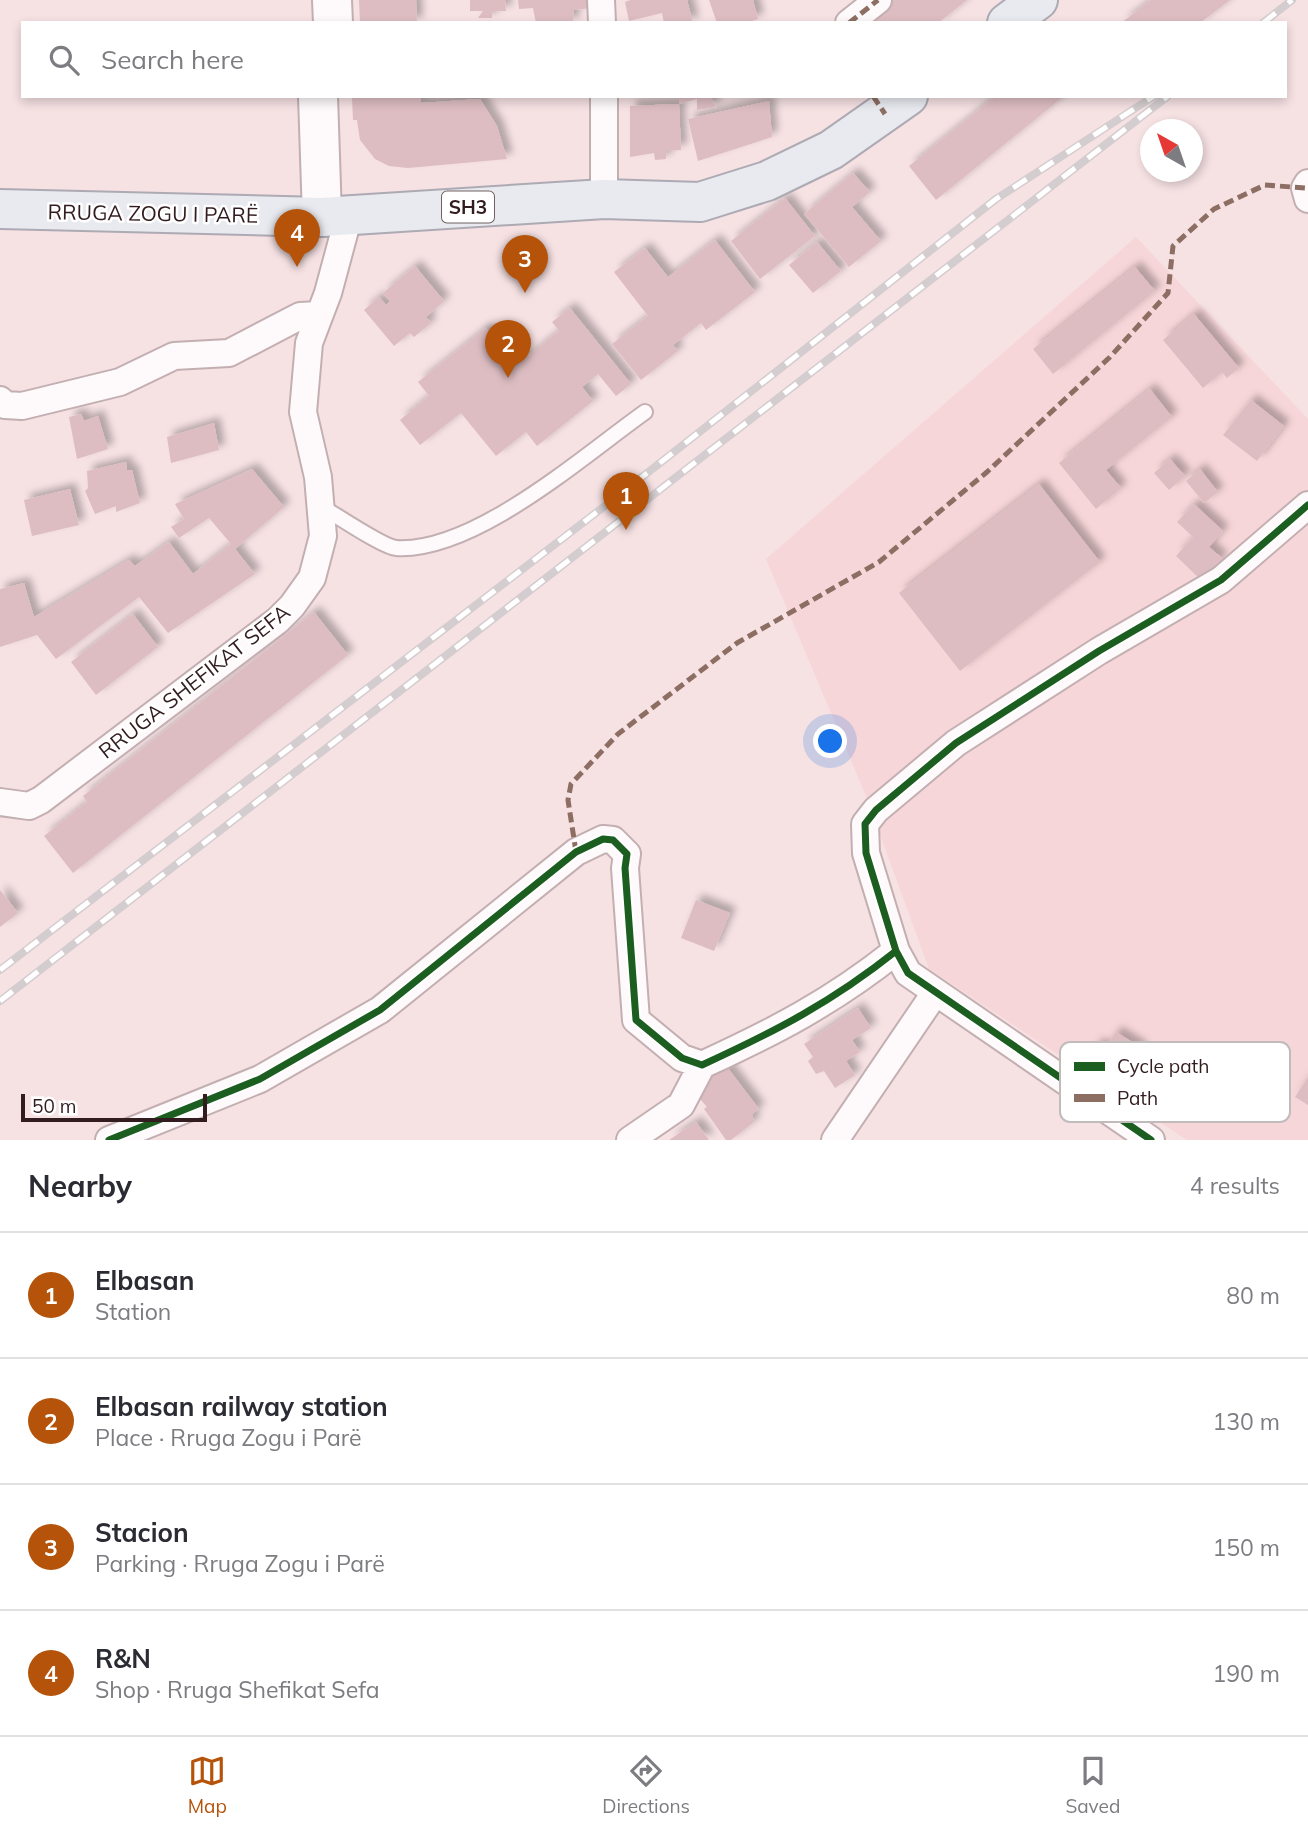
<!DOCTYPE html>
<html lang="en">
<head>
<meta charset="utf-8">
<style>
	:root { --surface:#fff; --page:#f7f7f7; --text:#2b2b33; --muted:#7c7c81; --line:#e1e1e2; --accent:#b45309 }
	body { margin:0; font-family:Mulish,sans-serif; background:var(--page); color:var(--text) }
	.compass { position:absolute; left:1140px; top:119px; width:63px; height:63px; border-radius:50%; background:var(--surface); box-shadow:0 4px 10px #0003; rotate:320deg }
	.scale { position:absolute; left:21px; bottom:18px; width:186px; box-sizing:border-box; padding-left:7px; border:4px solid #321c1f; border-top:0; font-size:19px; line-height:24px; white-space:nowrap; color:#321c1f; -webkit-text-stroke:5px #fff; paint-order:stroke }
	.you { position:absolute; left:831px; top:742px; width:24px; height:24px; margin:-18px; border:5px solid #fff; border-radius:50%; background:#1a73e8; box-shadow:0 0 0 10px #1a73e833 }
	.badge { display:grid; place-items:center; width:46px; height:46px; border-radius:50%; background:var(--accent); color:#fff; font-size:23px; font-weight:700 }
	.pin { position:absolute; translate:-50% -58px; filter:drop-shadow(0 2px 4px #0008) }
	.pin::after { content:''; position:absolute; top:37px; width:24px; height:21px; background:inherit; clip-path:polygon(0 0,100% 0,50% 100%) }
	.list { margin:0; padding:0; list-style:none }
	h2 { display:flex; justify-content:space-between; align-items:center; height:91px; margin:0; padding:0 28px; font-size:30px }
	h2 small { font-size:23px; font-weight:400; color:var(--muted) }
	.list li { display:grid; grid-template-columns:46px 1fr auto; gap:21px; align-items:center; box-sizing:border-box; height:126px; padding:0 28px; border-top:2px solid var(--line) }
	.list b { display:block; font-size:26px; white-space:nowrap }
	.list p { margin:0; font-size:23px; white-space:nowrap; color:var(--muted) }
	.list em { font-size:23px; font-style:normal; color:var(--muted) }
	.icon { flex:none; width:38px; height:38px; fill:none; stroke:currentColor; stroke-width:2; stroke-linecap:round; stroke-linejoin:round }
	.map { position:relative; flex:none; width:1308px; height:1140px; overflow:hidden }
	.search { position:absolute; background:var(--surface); box-shadow:0 4px 10px #0003; left:21px; right:21px; top:21px; height:77px; display:flex; align-items:center; gap:18px; box-sizing:border-box; padding:0 24px; border-radius:0px; color:var(--muted); font-size:26px }
	.sheet { height:595px; background:var(--surface) }
	nav { display:flex; justify-content:space-around; align-items:center; box-sizing:border-box; height:98px; border-top:2px solid var(--line); background:var(--surface); font-size:19px; color:var(--muted) }
	nav a { display:grid; justify-items:center; gap:4px }
	nav .on { color:var(--accent) }
	.map>svg:first-child { display:block }
	.built { fill:#f7d6d9 }
	.building { fill:#ddbdc2; filter:url(#shadow) }
	.lines { fill:none; stroke-linecap:round; stroke-linejoin:round }
	.lane-casing { stroke:#c3afb1; stroke-width:18 }
	.street-casing { stroke:#c3afb1; stroke-width:30 }
	.secondary-casing { stroke:#c3afb1; stroke-width:42 }
	.primary-casing { stroke:#adaab4; stroke-width:42 }
	.lane { stroke:#fefafb; stroke-width:14 }
	.street { stroke:#fefafb; stroke-width:26 }
	.secondary { stroke:#fefafb; stroke-width:38 }
	.primary { stroke:#e8eaef; stroke-width:38 }
	.rail-casing { stroke:#d4cdcf; stroke-width:8 }
	.rail { stroke:#fff; stroke-width:5; stroke-dasharray:16; stroke-linecap:butt }
	.quiet { stroke:#8d6e63; stroke-width:5; stroke-dasharray:10 5; stroke-linecap:butt }
	.cycleway-casing { stroke:#fff; stroke-width:11 }
	.cycleway { stroke:#1b5e20; stroke-width:7 }
	.labels { text-anchor:middle; dominant-baseline:central; stroke-width:5; stroke-linejoin:round; paint-order:stroke }
	.shield { fill:#fff; stroke:#706062; stroke-width:2 }
	.shield-label { font-size:19px; font-weight:bold; fill:#321c1f }
	.street-label { font-size:21px; fill:#321c1f; stroke:#fff }
	.key { fill:#fff; stroke:#c2bbbc; stroke-width:2 }
	.key-label { font-size:19px; fill:#321c1f }
</style>
</head>
<body>
<div class="map">
<svg width="1308" height="1140" viewBox="0 0 1308 1140">
	<defs>
		<filter id="shadow"><feDropShadow dx="6" dy="-6" stdDeviation="3.5" flood-color="#0004"/></filter>
	</defs>
	<rect width="100%" height="100%" fill="#f6e1e3"/>
	<path class="built" d="M1136 237 1308 419V1140H1187L929 969 866 796 766 559Z"/>
	<path class="building" d="M359 0H416L417 23H360Z
		M470 0H505L506 11H492V18H478L483 11H470Z
		M518 0H589L591 8 574 10 573 23H536L533 8 519 9Z
		M631 0H687L693 23H664L662 13 629 21 625 2Z
		M709 0H753L758 19 746 23H717Z
		M893 0H967L938 23H864Z
		M1151 0H1230L1200 23H1121Z
		M421 96V103L480 99 497 126 507 159 408 168 389 166 375 159 360 140 357 120H353L352 97Z
		M679 96H710L716 107 697 110V99L679 104Z
		M996 96H1064L936 200 909 166Z
		M769 101 772 137 698 161 688 119Z
		M679 104 681 150 667 151 666 159 655 160 654 153 630 157V106Z
		M853 173 870 192 852 207 881 241 849 267 804 214Z
		M785 198 815 236 760 279 731 241Z
		M715 240 755 292 706 330 701 323 673 345 678 351 641 380 612 344 648 316 614 272 645 248 668 277Z
		M817 242 841 271 813 293 789 265Z
		M415 266 444 301 426 317 431 323 414 337 410 333 394 346 364 310 379 297 386 305 390 301 383 293Z
		M1135 267 1155 291 1053 374 1033 349Z
		M570 308 631 384 616 396 598 374 582 387 593 401 537 446 526 432 496 456 461 413 420 445 400 420 429 396 418 382 486 328 516 366 559 331 552 322Z
		M1194 314 1239 368 1227 378 1222 372 1203 388 1163 340Z
		M1150 389 1172 417 1106 470 1121 488 1096 509 1059 463Z
		M1251 400 1284 426 1257 461 1223 435Z
		M81 414 84 421 98 416 108 449 77 459 69 417Z
		M214 423 219 450 171 463 167 437Z
		M1170 459 1185 476 1169 490 1154 473Z
		M126 462 127 470H132L140 503 116 512V506L95 514 85 491 88 488 87 471Z
		M252 469 284 507 235 549 255 574 168 633 139 597 56 659 37 635 0 647V589L24 583 34 617 129 560 135 566 169 542 193 574 231 544 209 518 179 538 171 527 184 519 175 504Z
		M1200 469 1218 492 1204 503 1186 481Z
		M1039 484 1100 562 960 671 899 593Z
		M70 489 79 525 32 536 24 500Z
		M1194 504 1223 531 1209 547 1222 558 1201 580 1176 556 1193 537 1177 522Z
		M314 612 348 655 73 873 44 836 87 802 83 796Z
		M133 614 158 647 96 695 71 662Z
		M0 890 18 913 0 927Z
		M696 900 730 913 714 951 681 938Z
		M858 1008 871 1028 852 1040 860 1052 846 1061 855 1075 835 1088 824 1071 816 1074 808 1061 813 1057 804 1044Z
		M1116 1032 1142 1048 1117 1087 1090 1070 1098 1057 1091 1053 1097 1043 1105 1048Z
		M724 1063 759 1109 752 1114 754 1122 731 1140H726L704 1109 707 1107 700 1099 708 1075Z
		M1308 1077V1105L1295 1097Z
		M696 1122 709 1140H669Z"/>
	<g class="lines">
		<defs>
			<path id="lane" d="M322 507C336 515 383 547 396 548 474 553 583 456 645 412"/>
			<path id="street" d="M601 0 602 23
				M849 23 878 0
				M1308 183 1305 188 1308 199
				M604 199V96
				M0 400 5 405 22 406 120 382 174 356 229 353 300 316 319 315
				M0 802 29 806 41 800 277 621 292 606 312 578 323 536 318 477 303 412 309 343 328 293 349 215
				M109 1140 260 1079 380 1010 576 852 603 839 613 840 627 854 625 868 636 1020 682 1058 702 1065C776 1031 832 1002 896 951
				M630 1140 681 1105 702 1065
				M835 1140 935 993
				M1151 1140 908 973 896 951 866 853 865 824 876 810 956 743 1099 651 1221 580 1308 505"/>
			<path id="secondary" d="M332 0 333 23
				M318 96 322 217"/>
			<path id="primary" d="M1007 23 1038 0
				M0 209 322 217 604 199 700 202 767 181 831 150 908 96"/>
		</defs>
		<use href="#lane" class="lane-casing"/>
		<use href="#street" class="street-casing"/>
		<use href="#secondary" class="secondary-casing"/>
		<use href="#primary" class="primary-casing"/>
		<use href="#lane" class="lane"/>
		<use href="#street" class="street"/>
		<use href="#secondary" class="secondary"/>
		<use href="#primary" class="primary"/>
		<defs>
			<path id="rail" d="M1263 23 1292 0
				M0 970 623 492 996 199 1154 96
				M0 1001 1168 96"/>
		</defs>
		<use href="#rail" class="rail-casing"/>
		<use href="#rail" class="rail"/>
		<path class="quiet" d="M849 23 878 0
			M873 96 885 114
			M576 852 568 800 571 784 618 734 737 643 879 562 987 472 1110 357 1168 293 1173 246 1214 209 1265 185 1305 188"/>
		<defs>
			<path id="cycleway" d="M109 1140 260 1079 380 1010 576 852 603 839 613 840 627 854 625 868 636 1020 682 1058 702 1065C776 1031 832 1002 896 951
				M1151 1140 908 973 896 951 866 853 865 824 876 810 956 743 1099 651 1221 580 1308 505"/>
		</defs>
		<use href="#cycleway" class="cycleway-casing"/>
		<use href="#cycleway" class="cycleway"/>
	</g>
	<g class="labels">
		<rect class="shield" x="442" y="191.5" width="52" height="31" rx="5"/>
		<g class="shield-label">
			<text x="468" y="207">SH3</text>
		</g>
		<g class="street-label">
			<text transform="translate(153 213) rotate(1)">RRUGA ZOGU I PARË</text>
			<text transform="translate(194 681) rotate(-38)">RRUGA SHEFIKAT SEFA</text>
		</g>
	</g>
	<rect x="1060" y="1042" width="230" height="80" rx="10" class="key"/>
	<rect x="1074" y="1062" width="31" height="9" fill="#1b5e20"/>
	<rect x="1074" y="1094" width="31" height="8" fill="#8d6e63"/>
	<g class="key-label">
		<text x="1117" y="1073">Cycle path</text>
		<text x="1117" y="1105">Path</text>
	</g>
</svg>
<svg class="compass" viewBox="-18 -18 36 36"><path d="M0-13l5 13h-10z" fill="#e53935"/><path d="M0 13l5-13h-10z" fill="#7c7c81"/></svg>
<div class="scale">50 m</div>
<div class="you"></div>
<div class="pin badge" style="left:626px;top:530px">1</div>
<div class="pin badge" style="left:508px;top:378px">2</div>
<div class="pin badge" style="left:525px;top:293px">3</div>
<div class="pin badge" style="left:297px;top:267px">4</div>
<div class="search"><svg class="icon" aria-label="search" viewBox="0 0 24 24"><circle cx="10" cy="10" r="6"/><path d="M15 15l6 6"/></svg>Search here</div>
</div>
<section class="sheet">
<h2>Nearby<small>4 results</small></h2>
<ul class="list">
<li><span class="badge">1</span><div><b>Elbasan</b><p>Station</p></div><em>80 m</em></li>
<li><span class="badge">2</span><div><b>Elbasan railway station</b><p>Place · Rruga Zogu i Parë</p></div><em>130 m</em></li>
<li><span class="badge">3</span><div><b>Stacion</b><p>Parking · Rruga Zogu i Parë</p></div><em>150 m</em></li>
<li><span class="badge">4</span><div><b>R&amp;N</b><p>Shop · Rruga Shefikat Sefa</p></div><em>190 m</em></li>
</ul>
</section>
<nav>
<a class="on"><svg class="icon" aria-label="map" viewBox="0 0 24 24"><path d="M3 6l6-2 6 2 6-2v14l-6 2-6-2-6 2zM9 4v14M15 6v14"/></svg>Map</a>
<a><svg class="icon" aria-label="directions" viewBox="0 0 24 24"><path d="M12 3l9 9-9 9-9-9zM9 14v-3h6M13 9l2 2-2 2"/></svg>Directions</a>
<a><svg class="icon" aria-label="saved" viewBox="0 0 24 24"><path d="M7 4h10v16l-5-4-5 4z"/></svg>Saved</a>
</nav>
</body>
</html>
